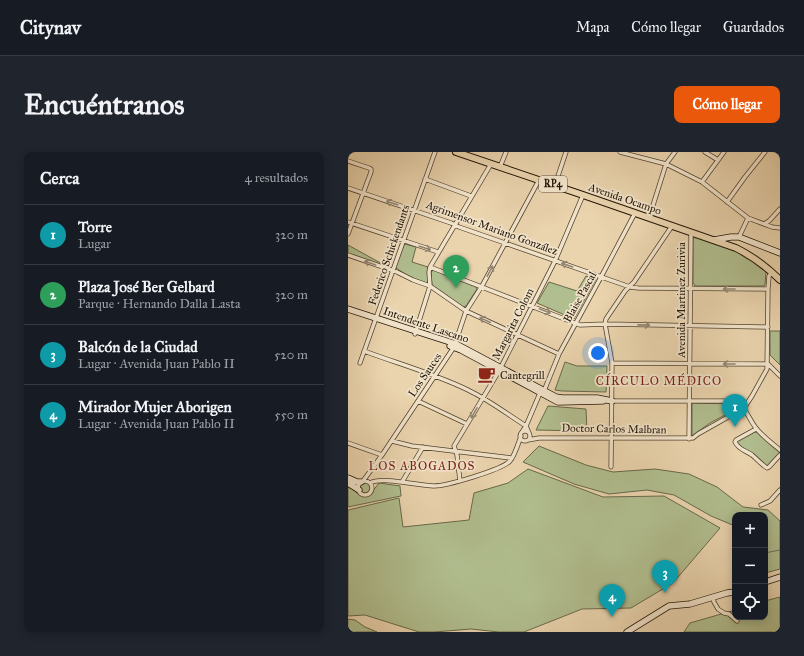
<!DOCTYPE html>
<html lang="es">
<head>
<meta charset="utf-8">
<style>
	:root { --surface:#171b24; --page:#20242c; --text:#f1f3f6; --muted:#9ea1a6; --line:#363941; --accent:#ea580c }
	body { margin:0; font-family:"IM FELL Great Primer",serif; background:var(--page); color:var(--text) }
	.controls { position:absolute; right:12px; bottom:12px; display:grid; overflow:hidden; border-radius:8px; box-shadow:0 2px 10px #0003 }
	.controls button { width:36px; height:36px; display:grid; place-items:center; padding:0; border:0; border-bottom:1px solid var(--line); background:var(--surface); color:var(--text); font:20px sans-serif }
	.you { position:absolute; left:250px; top:201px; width:14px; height:14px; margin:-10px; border:3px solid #fff; border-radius:50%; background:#1a73e8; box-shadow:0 0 0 6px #1a73e833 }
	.badge { display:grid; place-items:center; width:26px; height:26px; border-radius:50%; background:var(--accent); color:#fff; font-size:13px; font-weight:700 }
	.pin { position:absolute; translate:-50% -33px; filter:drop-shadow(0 1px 2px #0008) }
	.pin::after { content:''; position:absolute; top:21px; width:14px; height:12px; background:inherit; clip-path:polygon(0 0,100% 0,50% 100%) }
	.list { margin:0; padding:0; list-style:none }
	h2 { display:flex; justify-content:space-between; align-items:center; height:52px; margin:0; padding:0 16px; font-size:17px }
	h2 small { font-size:13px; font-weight:400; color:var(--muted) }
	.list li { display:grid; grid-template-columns:26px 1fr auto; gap:12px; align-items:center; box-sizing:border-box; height:60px; padding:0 16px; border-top:1px solid var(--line) }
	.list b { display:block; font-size:15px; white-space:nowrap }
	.list p { margin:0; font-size:13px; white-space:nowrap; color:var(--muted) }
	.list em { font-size:13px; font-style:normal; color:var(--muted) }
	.icon { flex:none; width:22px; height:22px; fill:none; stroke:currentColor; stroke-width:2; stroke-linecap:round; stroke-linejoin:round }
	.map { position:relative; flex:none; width:432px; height:480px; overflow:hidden; border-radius:8px }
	header { display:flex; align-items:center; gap:24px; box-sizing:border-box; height:56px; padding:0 20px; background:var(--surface); border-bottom:1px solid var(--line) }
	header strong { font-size:19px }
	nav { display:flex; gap:22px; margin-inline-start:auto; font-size:14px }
	.intro { display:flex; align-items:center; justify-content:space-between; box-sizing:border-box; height:96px; padding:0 24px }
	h1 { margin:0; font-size:28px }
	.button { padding:10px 18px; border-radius:8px; background:var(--accent); color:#fff; font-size:14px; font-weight:700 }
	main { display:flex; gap:24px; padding:0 24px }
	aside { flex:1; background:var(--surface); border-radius:8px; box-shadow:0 2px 10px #0003 }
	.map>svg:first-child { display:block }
	.green { fill:#b1be8f; stroke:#68684a }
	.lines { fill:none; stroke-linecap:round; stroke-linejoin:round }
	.stream { stroke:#687666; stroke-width:1 }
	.street-casing { stroke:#52432e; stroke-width:5 }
	.secondary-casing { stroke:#201304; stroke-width:7 }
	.primary-casing { stroke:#201304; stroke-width:8 }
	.street { stroke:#f1e3ca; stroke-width:3.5 }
	.secondary { stroke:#f1e3ca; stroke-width:5.5 }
	.primary { stroke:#ead4ae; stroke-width:6 }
	.oneway { stroke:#938571 }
	.labels { text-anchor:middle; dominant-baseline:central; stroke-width:3.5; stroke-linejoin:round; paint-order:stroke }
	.shield { fill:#f1e3ca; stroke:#5f513f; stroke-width:1 }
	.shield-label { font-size:10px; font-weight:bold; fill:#201304 }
	.street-label { font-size:11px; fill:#201304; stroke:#f1e3ca }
	.poi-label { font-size:11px; fill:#201304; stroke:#f1e3ca; text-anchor:start }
	.neighbourhood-label { font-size:12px; letter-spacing:1px; fill:#7a1f14; stroke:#f1e3ca }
</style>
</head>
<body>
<header>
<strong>Citynav</strong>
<nav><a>Mapa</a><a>Cómo llegar</a><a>Guardados</a></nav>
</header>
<div class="intro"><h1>Encuéntranos</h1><a class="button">Cómo llegar</a></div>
<main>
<aside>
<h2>Cerca<small>4 resultados</small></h2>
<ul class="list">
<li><span class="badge" style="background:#0f9aa8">1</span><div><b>Torre</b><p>Lugar</p></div><em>320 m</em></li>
<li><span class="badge" style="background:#2e9e5b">2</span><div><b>Plaza José Ber Gelbard</b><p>Parque · Hernando Dalla Lasta</p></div><em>320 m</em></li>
<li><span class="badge" style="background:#0f9aa8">3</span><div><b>Balcón de la Ciudad</b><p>Lugar · Avenida Juan Pablo II</p></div><em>520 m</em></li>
<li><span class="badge" style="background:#0f9aa8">4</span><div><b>Mirador Mujer Aborigen</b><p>Lugar · Avenida Juan Pablo II</p></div><em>550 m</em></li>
</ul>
</aside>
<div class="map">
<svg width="432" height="480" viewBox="0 0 432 480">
	<rect width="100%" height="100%" fill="#ead4ae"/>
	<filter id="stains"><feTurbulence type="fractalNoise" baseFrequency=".005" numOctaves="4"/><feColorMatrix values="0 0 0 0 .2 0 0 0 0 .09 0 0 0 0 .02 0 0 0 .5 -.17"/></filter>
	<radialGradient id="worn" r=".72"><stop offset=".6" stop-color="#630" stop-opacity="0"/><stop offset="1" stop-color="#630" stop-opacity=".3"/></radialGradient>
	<path class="green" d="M347 85 386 98 399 104 418 119 417 133 416 134H347L345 130V87Z
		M57 92 68 95 64 110 80 115V130L78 131 60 124 48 116V114L56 93Z
		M0 93 38 114 0 101Z
		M86 118 128 135 129 137 118 154 115 155 84 133 83 120 84 119Z
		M238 124 248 127 226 167 189 151 201 130 229 139Z
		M422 179H432V213L422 203Z
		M217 210 229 214H259L258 240 214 239 207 238Z
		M344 251 385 252 390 255 388 257 362 271 344 284Z
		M200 254 238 257 239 279 188 278Z
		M406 280H410L432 300 419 314C410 309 394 298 389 290L390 288Z
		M191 294 238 313 265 320 307 317 341 322 369 335 395 355 420 358 432 369V417L417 421V363H387V374L363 364 326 343 299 338 261 342 226 332 175 310Z
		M180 317 255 345 316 344 372 376 325 431 283 456 234 457 176 480H151L123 477 86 480H71L17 463 0 464V358L51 346 55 375 121 368 126 341 160 331Z
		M31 331 52 334 53 344 0 355V335C9 338 10 346 21 344Z
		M12 336a5 5 0 1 1 10 0a5 5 0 1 1-10 0Z
		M432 445V480H336L342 471 387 458V465H417V449Z
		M0 467 7 468 17 475 29 480H0Z"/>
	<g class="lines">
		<path class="stream" d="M417 401 432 398"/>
		<defs>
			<path id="street" d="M272 0 318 12 354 30 400 66 424 75 432 76
				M357 0 370 8
				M0 9 21 16 23 17V20L0 82
				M152 15 158 0
				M77 27 123 44
				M354 30 376 0
				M207 33 218 0
				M0 36 103 71 111 75 157 91 282 135 290 136 420 137
				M379 50 397 25 417 0
				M301 66 318 12 327 0
				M0 70 90 100
				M416 72 421 69 432 57
				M391 85 400 66
				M0 103 49 120 65 128 82 134 118 159 211 202
				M82 115 232 173 257 172 420 175
				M67 182 82 134 81 120 82 115 143 12
				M16 199C51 212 87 222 120 238 141 248 159 262 178 274L181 281
				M12 211 87 0
				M264 211 420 212
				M420 212 432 224
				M70 249 119 272
				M264 249H382C399 253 399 265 408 276 414 284 425 292 432 298
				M408 277 388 288 387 290C391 298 397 298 404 303 409 307 413 312 419 316L421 315 432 303
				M172 284a5 5 0 1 1 10 0a5 5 0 1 1-10 0Z
				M174 280 178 274 192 241 196 239 211 202 253 125 287 61
				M341 287 343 80
				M180 288 191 286H345L350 282 396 256 404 244 419 217 420 137 421 124 424 120
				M44 289 64 294 163 306
				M0 291 34 303
				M263 315 264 211 257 172 258 167 277 139 286 130 324 74
				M15 329 34 303 106 195 118 159 134 134 191 28
				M112 329 109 303 106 294 151 219 207 109 235 43
				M10 336a7 7 0 1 1 14 0a7 7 0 1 1-14 0Z
				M54 330 75 295
				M22 331C35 324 70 334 86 334 98 334 154 318 162 309 167 303 170 292 173 284
				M413 353 422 349 432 338
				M365 446 366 450 370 457 376 461 381 462 389 469"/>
			<path id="secondary" d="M366 88 383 85H391L432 101
				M0 157 108 192 208 245 214 246H249L264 249
				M102 194 113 198 210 250 255 249
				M0 326 9 330H13
				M0 331 11 338
				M417 430 432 425
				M279 480 321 454 342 452 379 441 387 440"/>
			<path id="primary" d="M108 0 235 43 388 96C406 105 418 114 432 128"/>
		</defs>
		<use href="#street" class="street-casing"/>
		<use href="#secondary" class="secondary-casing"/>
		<use href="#primary" class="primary-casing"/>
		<use href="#street" class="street"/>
		<use href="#secondary" class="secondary"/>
		<use href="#primary" class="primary"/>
	</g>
	<defs><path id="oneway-shaft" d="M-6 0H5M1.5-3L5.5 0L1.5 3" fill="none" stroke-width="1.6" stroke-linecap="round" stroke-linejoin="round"/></defs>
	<g class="oneway">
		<use href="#oneway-shaft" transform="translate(44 51) rotate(-162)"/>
		<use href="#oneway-shaft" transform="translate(77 96) rotate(18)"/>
		<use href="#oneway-shaft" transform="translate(22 111) rotate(-161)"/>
		<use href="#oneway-shaft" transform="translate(219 113) rotate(-161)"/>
		<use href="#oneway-shaft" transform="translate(142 119) rotate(-62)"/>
		<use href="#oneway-shaft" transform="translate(381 137) rotate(-180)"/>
		<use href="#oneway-shaft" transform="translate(197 159) rotate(22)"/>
		<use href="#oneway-shaft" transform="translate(137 168) rotate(-155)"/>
		<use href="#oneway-shaft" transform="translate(296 173) rotate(1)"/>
		<use href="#oneway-shaft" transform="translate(381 212) rotate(-180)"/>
		<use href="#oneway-shaft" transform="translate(126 261) rotate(120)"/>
	</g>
	<defs>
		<symbol id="cafe-bare" viewBox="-9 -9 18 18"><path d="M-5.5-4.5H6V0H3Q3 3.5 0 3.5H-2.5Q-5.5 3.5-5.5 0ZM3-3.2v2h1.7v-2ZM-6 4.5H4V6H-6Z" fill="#8f2418" stroke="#f1e3ca" stroke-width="2.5" paint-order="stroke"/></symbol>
	</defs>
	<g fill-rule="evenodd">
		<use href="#cafe-bare" x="126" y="210" width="25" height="25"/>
	</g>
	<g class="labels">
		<rect class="shield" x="191" y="24" width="28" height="16" rx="3"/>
		<g class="shield-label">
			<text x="205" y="32">RP4</text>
		</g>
		<g class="street-label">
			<text transform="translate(277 47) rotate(19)">Avenida Ocampo</text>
			<text transform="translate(144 76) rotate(20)">Agrimensor Mariano González</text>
			<text transform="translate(41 103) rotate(-71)">Federico Schickendants</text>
			<text transform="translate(232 145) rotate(-61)">Blaise Pascal</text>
			<text transform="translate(333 148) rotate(-90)">Avenida Martinez Zurivia</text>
			<text transform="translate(165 172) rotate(-63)">Margarita Colom</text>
			<text transform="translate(78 173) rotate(19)">Intendente Lascano</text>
			<text transform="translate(77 223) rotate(-56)">Los Sauces</text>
			<text transform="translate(266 277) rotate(1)">Doctor Carlos Malbran</text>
		</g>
		<g class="poi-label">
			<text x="152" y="223">Cantegrill</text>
		</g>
		<g class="neighbourhood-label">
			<text x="311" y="229">CÍRCULO MÉDICO</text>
			<text x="74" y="314">LOS ABOGADOS</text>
		</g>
	</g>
	<rect width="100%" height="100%" filter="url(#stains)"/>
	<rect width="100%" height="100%" fill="url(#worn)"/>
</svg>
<div class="controls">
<button>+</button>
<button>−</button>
<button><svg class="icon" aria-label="locate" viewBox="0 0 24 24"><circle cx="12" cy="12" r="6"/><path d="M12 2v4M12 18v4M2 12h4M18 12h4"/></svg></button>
</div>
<div class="you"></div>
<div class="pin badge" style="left:387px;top:275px;background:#0f9aa8">1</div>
<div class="pin badge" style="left:108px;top:136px;background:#2e9e5b">2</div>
<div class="pin badge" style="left:317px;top:441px;background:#0f9aa8">3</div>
<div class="pin badge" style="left:264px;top:465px;background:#0f9aa8">4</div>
</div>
</main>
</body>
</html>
